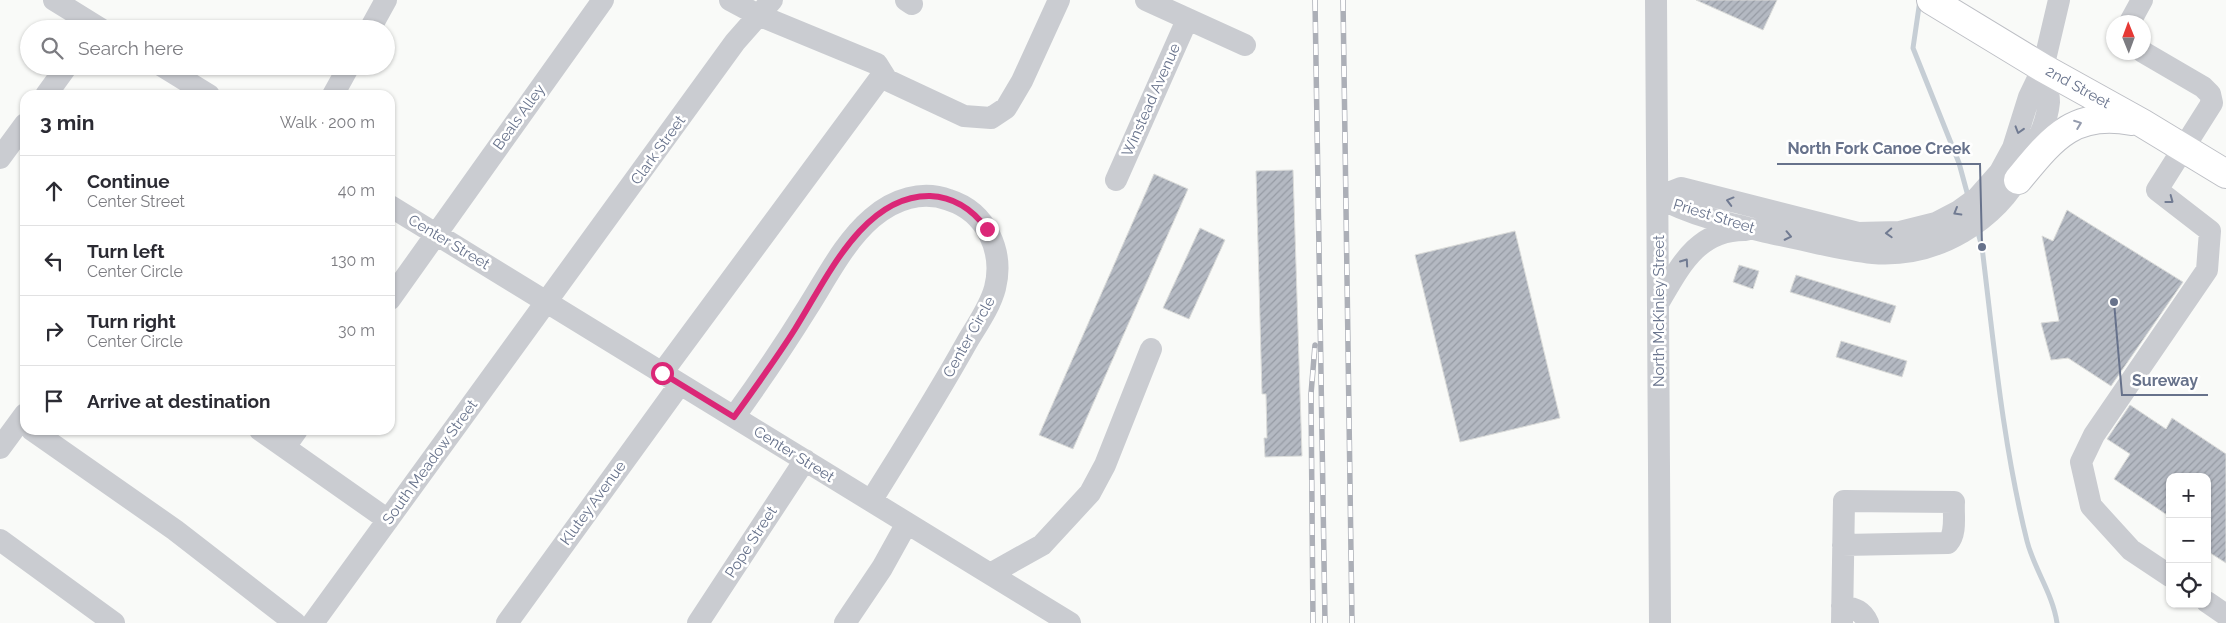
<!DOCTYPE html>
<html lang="en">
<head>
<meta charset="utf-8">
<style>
	:root { --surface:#fff; --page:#f2f2f3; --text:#2b2b33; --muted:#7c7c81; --line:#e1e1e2 }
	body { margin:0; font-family:Raleway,sans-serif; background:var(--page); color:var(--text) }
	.controls { position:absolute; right:15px; bottom:15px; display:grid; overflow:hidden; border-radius:10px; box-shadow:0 1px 4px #0004 }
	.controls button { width:45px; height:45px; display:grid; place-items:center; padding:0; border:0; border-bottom:1px solid var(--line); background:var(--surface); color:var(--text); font:25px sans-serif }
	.compass { position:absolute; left:2106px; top:15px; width:45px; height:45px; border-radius:50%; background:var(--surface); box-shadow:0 1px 4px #0004; rotate:359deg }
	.stop { position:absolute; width:15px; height:15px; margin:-11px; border:4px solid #db2777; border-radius:50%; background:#fff }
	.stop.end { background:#db2777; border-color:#fff; box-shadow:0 1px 5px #0008 }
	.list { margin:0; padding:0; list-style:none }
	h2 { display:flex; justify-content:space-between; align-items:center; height:65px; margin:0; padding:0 20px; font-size:21px }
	h2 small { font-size:16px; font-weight:400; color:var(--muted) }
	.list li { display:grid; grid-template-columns:32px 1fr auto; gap:15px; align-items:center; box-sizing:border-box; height:70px; padding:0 20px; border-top:1px solid var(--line) }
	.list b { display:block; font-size:19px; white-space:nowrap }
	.list p { margin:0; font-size:16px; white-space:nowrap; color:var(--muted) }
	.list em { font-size:16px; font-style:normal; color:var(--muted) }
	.icon { flex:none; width:28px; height:28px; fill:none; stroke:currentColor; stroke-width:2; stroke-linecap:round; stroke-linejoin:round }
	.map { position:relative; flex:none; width:2226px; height:623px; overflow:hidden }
	.search { position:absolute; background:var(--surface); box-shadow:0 1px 4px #0004; left:20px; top:20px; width:375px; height:55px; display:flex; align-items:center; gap:12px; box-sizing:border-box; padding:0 18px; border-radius:28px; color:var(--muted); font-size:19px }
	.panel { position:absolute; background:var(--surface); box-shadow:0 1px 4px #0004; left:20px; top:90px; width:375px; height:345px; border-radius:15px }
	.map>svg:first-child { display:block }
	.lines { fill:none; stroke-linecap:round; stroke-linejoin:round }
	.stream { stroke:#c6ced5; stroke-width:5 }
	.building { fill:url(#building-hatch); stroke:#dbdcda }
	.major-casing { stroke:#bdbfc5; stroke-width:30 }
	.minor { stroke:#caccd1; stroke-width:22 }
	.major { stroke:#fff; stroke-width:28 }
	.rail-casing { stroke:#acafb7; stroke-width:5.5 }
	.rail { stroke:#fff; stroke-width:4; stroke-dasharray:11; stroke-linecap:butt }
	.oneway { stroke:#959cae }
	.oneway2 { stroke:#717b92 }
	.route { stroke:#db2777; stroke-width:6 }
	.labels { text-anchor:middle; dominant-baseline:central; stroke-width:5; stroke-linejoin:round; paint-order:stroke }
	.street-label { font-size:15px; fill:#67728b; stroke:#fff }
	.leader { fill:none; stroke:#67728b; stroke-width:2 }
	.callout-dot { fill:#67728b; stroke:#fff; stroke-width:2 }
	.callout-label { font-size:16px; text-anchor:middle; font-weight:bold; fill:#67728b; stroke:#fff; stroke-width:5; stroke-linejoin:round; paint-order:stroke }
</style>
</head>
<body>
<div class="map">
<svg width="2226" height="623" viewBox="0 0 2226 623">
	<defs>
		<pattern id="building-hatch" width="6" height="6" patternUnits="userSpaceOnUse" patternTransform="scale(1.25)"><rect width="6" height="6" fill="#b4b9c2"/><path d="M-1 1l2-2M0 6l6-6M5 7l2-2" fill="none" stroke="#969ba4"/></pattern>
	</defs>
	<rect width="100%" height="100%" fill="#f9faf8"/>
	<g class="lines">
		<path class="stream" d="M1920 0 1913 48 1959 163 1968 196
			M1977 229 1982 247C1994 346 2003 445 2027 541 2034 569 2053 594 2057 623"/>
	</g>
	<path class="building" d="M1696 0H1777L1763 30Z
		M1293 170 1302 456 1265 457 1264 438H1267L1266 394H1262L1256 171Z
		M1154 174 1188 189 1073 449 1039 435Z
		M2067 210 2183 282 2111 386 2068 358 2051 360 2041 323 2059 321 2042 236 2053 241Z
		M1200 228 1225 240 1189 319 1163 308Z
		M1515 231 1560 418 1460 442 1415 255Z
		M1739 265 1759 271 1753 289 1733 282Z
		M1796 275 1896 306 1890 323 1790 292Z
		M1841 341 1907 361 1902 377 1836 357Z
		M2130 405 2166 429 2172 418 2226 454V563L2207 551V477H2170V517L2114 479 2130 454 2107 439Z"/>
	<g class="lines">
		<defs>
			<path id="major" d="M1931 0 2043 68 2142 123 2226 174
				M2018 180C2052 139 2073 110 2132 121"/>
		</defs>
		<use href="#major" class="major-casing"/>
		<path class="minor" d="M54 0 101 29
			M730 0 758 15 877 64 887 80 964 116 991 118 1006 108 1022 81 1059 0
			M906 0 912 4
			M1146 0 1245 45
			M1656 0 1660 623
			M2130 22 2142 0
			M370 29 386 0
			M2143 52 2203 87 2210 94 2212 103 2157 190 2210 231 2207 270 2094 435 2081 462 2091 506 2131 550 2170 576
			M162 66 209 95
			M46 95 67 66
			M333 95 349 66
			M0 158 25 124
			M1116 180 1187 20
			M1658 197 1681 188 1858 233 1900 232 1936 223 1959 211 1977 198 2000 172 2013 148 2029 97 2043 68 2059 0
			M1658 197C1695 218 1740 226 1780 235 1811 241 1842 250 1873 253 1937 258 1997 221 2025 166 2035 146 2047 124 2049 102 2049 91 2045 79 2043 68
			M390 206 1070 623
			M390 299 603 0
			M1659 302C1680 266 1698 229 1746 230
			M662 373 883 74
			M734 417C760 381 785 344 808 307 827 277 845 241 872 218 894 199 922 190 949 200 987 212 1004 252 995 288 990 307 977 325 967 342 937 396 904 448 871 501
			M32 430 175 530 295 623
			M260 430 388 520
			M285 447 297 430
			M0 448 25 414
			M0 540 114 623
			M990 574 1042 545 1090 493 1105 465 1151 349
			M2207 602 2226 615
			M1842 606C1855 608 1863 611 1868 623
			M313 623 735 42 772 0
			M507 623 680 384
			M698 623 805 460
			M845 623 882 568 907 523
			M1842 623 1844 501 1954 502C1953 515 1957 533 1948 543L1843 545"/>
		<use href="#major" class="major"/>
		<defs>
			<path id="rail" d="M1315 0 1325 623
				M1343 0 1352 623
				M1313 623 1311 394 1315 345"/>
		</defs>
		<use href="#rail" class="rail-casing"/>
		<use href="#rail" class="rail"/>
	</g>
	<defs><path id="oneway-chevron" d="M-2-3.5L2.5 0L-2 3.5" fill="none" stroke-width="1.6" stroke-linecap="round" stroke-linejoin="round" transform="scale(1.25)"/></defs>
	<use class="oneway" href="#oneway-chevron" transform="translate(2078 124) rotate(-21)"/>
	<g class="oneway2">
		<use href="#oneway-chevron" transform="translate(2019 130) rotate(107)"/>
		<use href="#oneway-chevron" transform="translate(2170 200) rotate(37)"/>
		<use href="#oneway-chevron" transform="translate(1730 201) rotate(-165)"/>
		<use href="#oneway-chevron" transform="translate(1957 212) rotate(150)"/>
		<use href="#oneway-chevron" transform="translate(1889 233) rotate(177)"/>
		<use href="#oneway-chevron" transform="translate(1788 236) rotate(12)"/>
		<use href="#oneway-chevron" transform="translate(1685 262) rotate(-55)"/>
	</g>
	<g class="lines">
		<path class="route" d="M662 373 734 417C755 388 776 359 795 329 826 280 863 195 930 196 954 197 973 210 987 229"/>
	</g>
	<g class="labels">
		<g class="street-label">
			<text transform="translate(2078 87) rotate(29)">2nd Street</text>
			<text transform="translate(1151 100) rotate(-66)">Winstead Avenue</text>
			<text transform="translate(519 117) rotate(-54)">Beals Alley</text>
			<text transform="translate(658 150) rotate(-54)">Clark Street</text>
			<text transform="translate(1714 216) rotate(17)">Priest Street</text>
			<text transform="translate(449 242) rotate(31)">Center Street</text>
			<text transform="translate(1659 311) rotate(-90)">North McKinley Street</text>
			<text transform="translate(969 337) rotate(-61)">Center Circle</text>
			<text transform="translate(794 454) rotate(32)">Center Street</text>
			<text transform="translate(430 462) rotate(-54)">South Meadow Street</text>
			<text transform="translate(593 503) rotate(-54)">Klutey Avenue</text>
			<text transform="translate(751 542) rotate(-57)">Pope Street</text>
		</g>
	</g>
	<path class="leader" d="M1982 247L1980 164H1777M2114 302L2122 395H2208"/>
	<g class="callout-dot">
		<circle cx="1982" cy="247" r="5"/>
		<circle cx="2114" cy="302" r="5"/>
	</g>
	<g class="callout-label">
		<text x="1879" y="154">North Fork Canoe Creek</text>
		<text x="2165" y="386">Sureway</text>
	</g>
</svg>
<div class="controls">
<button>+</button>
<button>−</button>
<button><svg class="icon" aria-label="locate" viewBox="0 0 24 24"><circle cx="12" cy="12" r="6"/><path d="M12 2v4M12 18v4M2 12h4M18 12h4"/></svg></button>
</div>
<svg class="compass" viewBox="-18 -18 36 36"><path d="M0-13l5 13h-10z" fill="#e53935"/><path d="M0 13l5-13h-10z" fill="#7c7c81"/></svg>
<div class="stop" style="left:662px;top:373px"></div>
<div class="stop end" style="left:987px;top:229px"></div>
<div class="search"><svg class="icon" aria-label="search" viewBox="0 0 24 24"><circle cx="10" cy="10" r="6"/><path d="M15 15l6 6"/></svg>Search here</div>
<section class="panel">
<h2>3 min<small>Walk · 200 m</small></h2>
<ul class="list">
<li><svg class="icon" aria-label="ahead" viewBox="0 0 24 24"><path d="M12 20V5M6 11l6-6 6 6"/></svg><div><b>Continue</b><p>Center Street</p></div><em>40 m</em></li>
<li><svg class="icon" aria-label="left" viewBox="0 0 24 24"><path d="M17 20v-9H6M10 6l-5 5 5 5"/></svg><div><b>Turn left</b><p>Center Circle</p></div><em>130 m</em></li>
<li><svg class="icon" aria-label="right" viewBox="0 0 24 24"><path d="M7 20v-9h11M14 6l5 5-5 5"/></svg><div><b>Turn right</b><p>Center Circle</p></div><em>30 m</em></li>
<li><svg class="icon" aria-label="arrive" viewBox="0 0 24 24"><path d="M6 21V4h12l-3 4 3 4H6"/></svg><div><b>Arrive at destination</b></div></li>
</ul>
</section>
</div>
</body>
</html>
